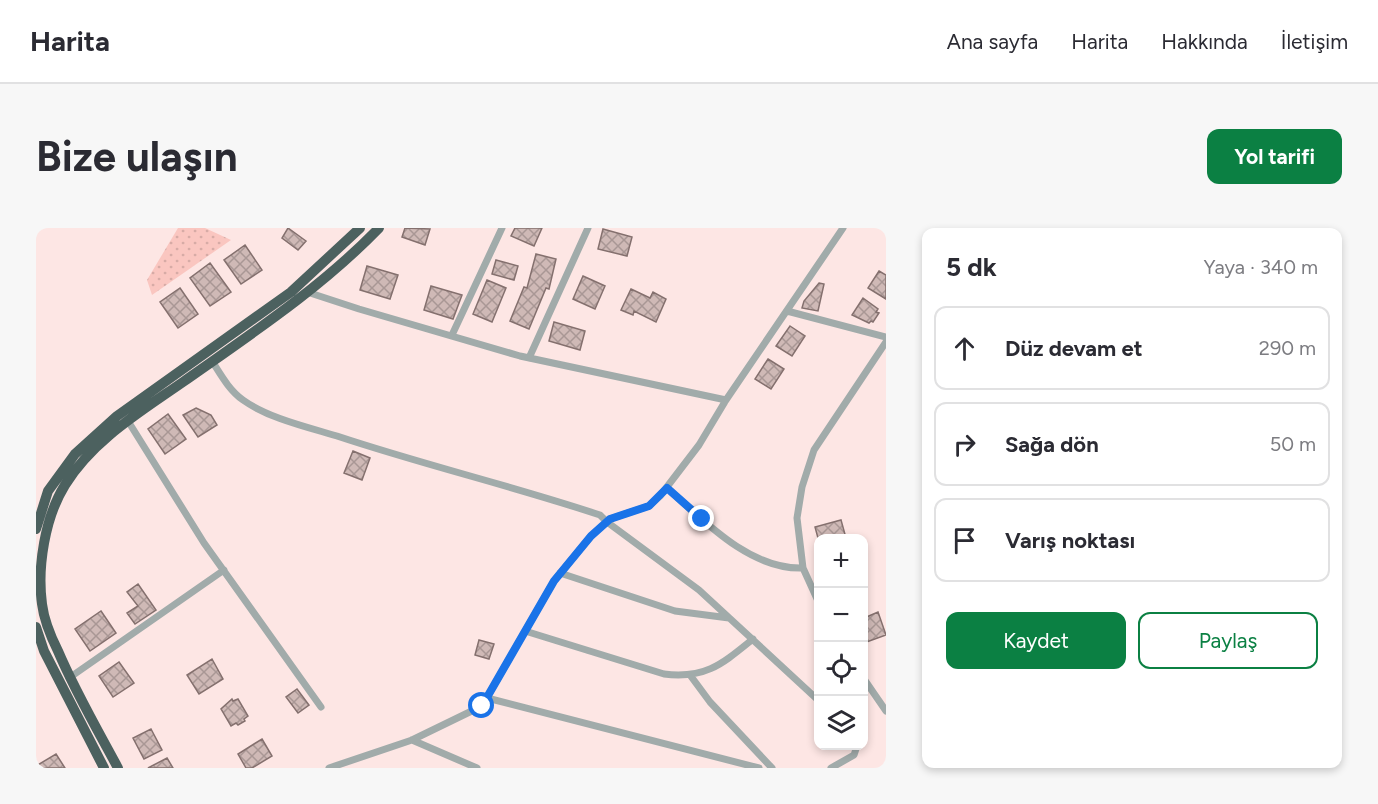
<!DOCTYPE html>
<html lang="tr">
<head>
<meta charset="utf-8">
<style>
	:root { --surface:#fff; --page:#f7f7f7; --text:#2b2b33; --muted:#7c7c81; --line:#e1e1e2; --accent:#0b8043 }
	body { margin:0; font-family:Figtree,sans-serif; background:var(--page); color:var(--text) }
	.controls { position:absolute; right:18px; bottom:18px; display:grid; overflow:hidden; border-radius:12px; box-shadow:0 3px 9px #0003 }
	.controls button { width:54px; height:54px; display:grid; place-items:center; padding:0; border:0; border-bottom:2px solid var(--line); background:var(--surface); color:var(--text); font:30px sans-serif }
	.stop { position:absolute; width:18px; height:18px; margin:-14px; border:4px solid #1a73e8; border-radius:50%; background:#fff }
	.stop.end { background:#1a73e8; border-color:#fff; box-shadow:0 2px 6px #0008 }
	.list { margin:0; padding:0; list-style:none }
	h2 { display:flex; justify-content:space-between; align-items:center; height:78px; margin:0; padding:0 24px; font-size:26px }
	h2 small { font-size:20px; font-weight:400; color:var(--muted) }
	.list li { display:grid; grid-template-columns:39px 1fr auto; gap:18px; align-items:center; box-sizing:border-box; height:84px; margin:0 12px 12px; padding:0 12px; border:2px solid var(--line); border-radius:12px }
	.list b { display:block; font-size:22px; white-space:nowrap }
	.list em { font-size:20px; font-style:normal; color:var(--muted) }
	.actions { display:flex; gap:12px; padding:18px 24px }
	.actions a { flex:1; padding:14px 0; border:2px solid var(--accent); border-radius:12px; text-align:center; font-size:21px; color:var(--accent) }
	.actions .main { background:var(--accent); color:#fff }
	.icon { flex:none; width:33px; height:33px; fill:none; stroke:currentColor; stroke-width:2; stroke-linecap:round; stroke-linejoin:round }
	.map { position:relative; flex:none; width:850px; height:540px; overflow:hidden; border-radius:12px }
	header { display:flex; align-items:center; gap:36px; box-sizing:border-box; height:84px; padding:0 30px; background:var(--surface); border-bottom:2px solid var(--line) }
	header strong { font-size:28px }
	nav { display:flex; gap:33px; margin-inline-start:auto; font-size:21px }
	.intro { display:flex; align-items:center; justify-content:space-between; box-sizing:border-box; height:144px; padding:0 36px }
	h1 { margin:0; font-size:42px }
	.button { padding:15px 27px; border-radius:12px; background:var(--accent); color:#fff; font-size:21px; font-weight:700 }
	main { display:flex; gap:36px; padding:0 36px }
	aside { flex:1; background:var(--surface); border-radius:12px; box-shadow:0 3px 9px #0003 }
	.map>svg:first-child { display:block }
	.grass { fill:url(#grass-dots) }
	.building { fill:url(#building-cross-hatch); stroke:#84706e; stroke-width:1.5 }
	.lines { fill:none; stroke-linecap:round; stroke-linejoin:round }
	.minor { stroke:#a1abaa; stroke-width:7 }
	.highway { stroke:#4c615f; stroke-width:10 }
	.route { stroke:#1a73e8; stroke-width:8 }
</style>
</head>
<body>
<header>
<strong>Harita</strong>
<nav><a>Ana sayfa</a><a>Harita</a><a>Hakkında</a><a>İletişim</a></nav>
</header>
<div class="intro"><h1>Bize ulaşın</h1><a class="button">Yol tarifi</a></div>
<main>
<div class="map">
<svg width="850" height="540" viewBox="0 0 850 540">
	<defs>
		<pattern id="grass-dots" width="8" height="8" patternUnits="userSpaceOnUse" patternTransform="scale(1.5)"><rect width="8" height="8" fill="#fac6c0"/><path d="M2 2h.1M6 6h.1" fill="none" stroke="#d7aba6" stroke-width="1.8" stroke-linecap="round"/></pattern>
		<pattern id="building-cross-hatch" width="8" height="8" patternUnits="userSpaceOnUse" patternTransform="scale(1.5)"><rect width="8" height="8" fill="#cfb9b6"/><path d="M0 0l8 8M0 8l8-8" fill="none" stroke="#a99795"/></pattern>
	</defs>
	<rect width="100%" height="100%" fill="#fde6e4"/>
	<path class="grass" d="M142 0H169L195 12 116 67 111 52Z"/>
	<path class="building" d="M252 0 270 13 262 22 246 10Z
		M369 0 394 1 389 17 366 9Z
		M479 0H506L498 18 475 8Z
		M567 1 596 9 591 28 562 21Z
		M209 17 226 42 205 56 188 32Z
		M500 26 520 31 513 61 510 60 493 101 474 93 488 59 491 60Z
		M460 32 482 38 478 52 456 46Z
		M174 35 195 64 174 78 154 50Z
		M331 38 362 47 354 71 324 62Z
		M843 43 850 47V71L832 60Z
		M547 48 569 58 559 81 537 71Z
		M451 52 470 60 456 94 437 86Z
		M783 55 788 56 782 83 766 80 768 73Z
		M395 58 426 67 417 91 388 82Z
		M144 60 162 86 142 100 124 74Z
		M595 61 614 70 617 64 630 71 620 94 598 83 597 87 585 82Z
		M827 70 842 81 840 84 843 85 837 94 835 93 833 95 816 87Z
		M518 94 549 103 544 122 513 113Z
		M754 98 769 108 756 128 740 118Z
		M732 131 748 141 735 161 719 151Z
		M160 180 175 187 181 197 162 209 147 187Z
		M132 186 150 211 129 226 112 201Z
		M317 223 334 230 326 252 308 245Z
		M805 292 810 310H782L779 299Z
		M102 356 120 382 99 396 91 385 102 378 91 364Z
		M65 383 80 405 54 423 39 401Z
		M842 384 850 407 828 415V390Z
		M443 412 458 416 453 431 439 427Z
		M176 431 187 451 163 466 151 447Z
		M83 434 98 455 77 469 63 448Z
		M261 461 273 477 262 485 250 469Z
		M196 471 197 473 202 471 212 488 208 491 209 493 202 497 200 495 195 498 185 481Z
		M115 501 126 522 108 531 97 510Z
		M226 511 236 528 216 540H210L202 526Z
		M20 526 29 540H0V538Z
		M131 530 137 540H112Z"/>
	<g class="lines">
		<path class="minor" d="M271 64 323 81 484 128 690 172
			M751 83 850 109
			M416 107 466 0
			M493 130 552 0
			M176 133C185 147 193 162 207 172 232 190 271 199 301 208 388 237 477 258 564 287L571 294 663 362 782 472
			M92 193 168 315 285 479
			M631 260C668 293 714 342 767 340
			M524 345 639 383 693 390
			M782 373 767 340 761 290 766 259 778 222 850 114
			M489 403 628 446C670 451 686 436 717 411
			M654 447 674 474 736 540
			M33 450 188 342
			M828 451 850 483
			M451 470 723 540
			M376 512 441 540
			M293 540 376 512 446 478 518 353 555 308 574 291 613 278 624 268 663 217 690 172 807 0
			M795 540 818 527 821 518"/>
		<path class="highway" d="M0 301 12 263 39 226 81 188 255 64 324 0
			M0 399 8 423 68 540
			M82 540C61 501 39 463 22 423 15 409 8 392 6 376 1 339 9 289 29 257 57 212 104 184 147 154 215 106 285 60 343 0"/>
	</g>
	<g class="lines">
		<path class="route" d="M446 478 518 353 555 308 574 291 613 278 631 260 666 291"/>
	</g>
</svg>
<div class="controls">
<button>+</button>
<button>−</button>
<button><svg class="icon" aria-label="locate" viewBox="0 0 24 24"><circle cx="12" cy="12" r="6"/><path d="M12 2v4M12 18v4M2 12h4M18 12h4"/></svg></button>
<button><svg class="icon" aria-label="layers" viewBox="0 0 24 24"><path d="M12 4l9 5-9 5-9-5zM3 14l9 5 9-5"/></svg></button>
</div>
<div class="stop" style="left:446px;top:478px"></div>
<div class="stop end" style="left:666px;top:291px"></div>
</div>
<aside>
<h2>5 dk<small>Yaya · 340 m</small></h2>
<ul class="list">
<li><svg class="icon" aria-label="ahead" viewBox="0 0 24 24"><path d="M12 20V5M6 11l6-6 6 6"/></svg><div><b>Düz devam et</b></div><em>290 m</em></li>
<li><svg class="icon" aria-label="right" viewBox="0 0 24 24"><path d="M7 20v-9h11M14 6l5 5-5 5"/></svg><div><b>Sağa dön</b></div><em>50 m</em></li>
<li><svg class="icon" aria-label="arrive" viewBox="0 0 24 24"><path d="M6 21V4h12l-3 4 3 4H6"/></svg><div><b>Varış noktası</b></div></li>
</ul>
<div class="actions"><a class="main">Kaydet</a><a>Paylaş</a></div>
</aside>
</main>
</body>
</html>
